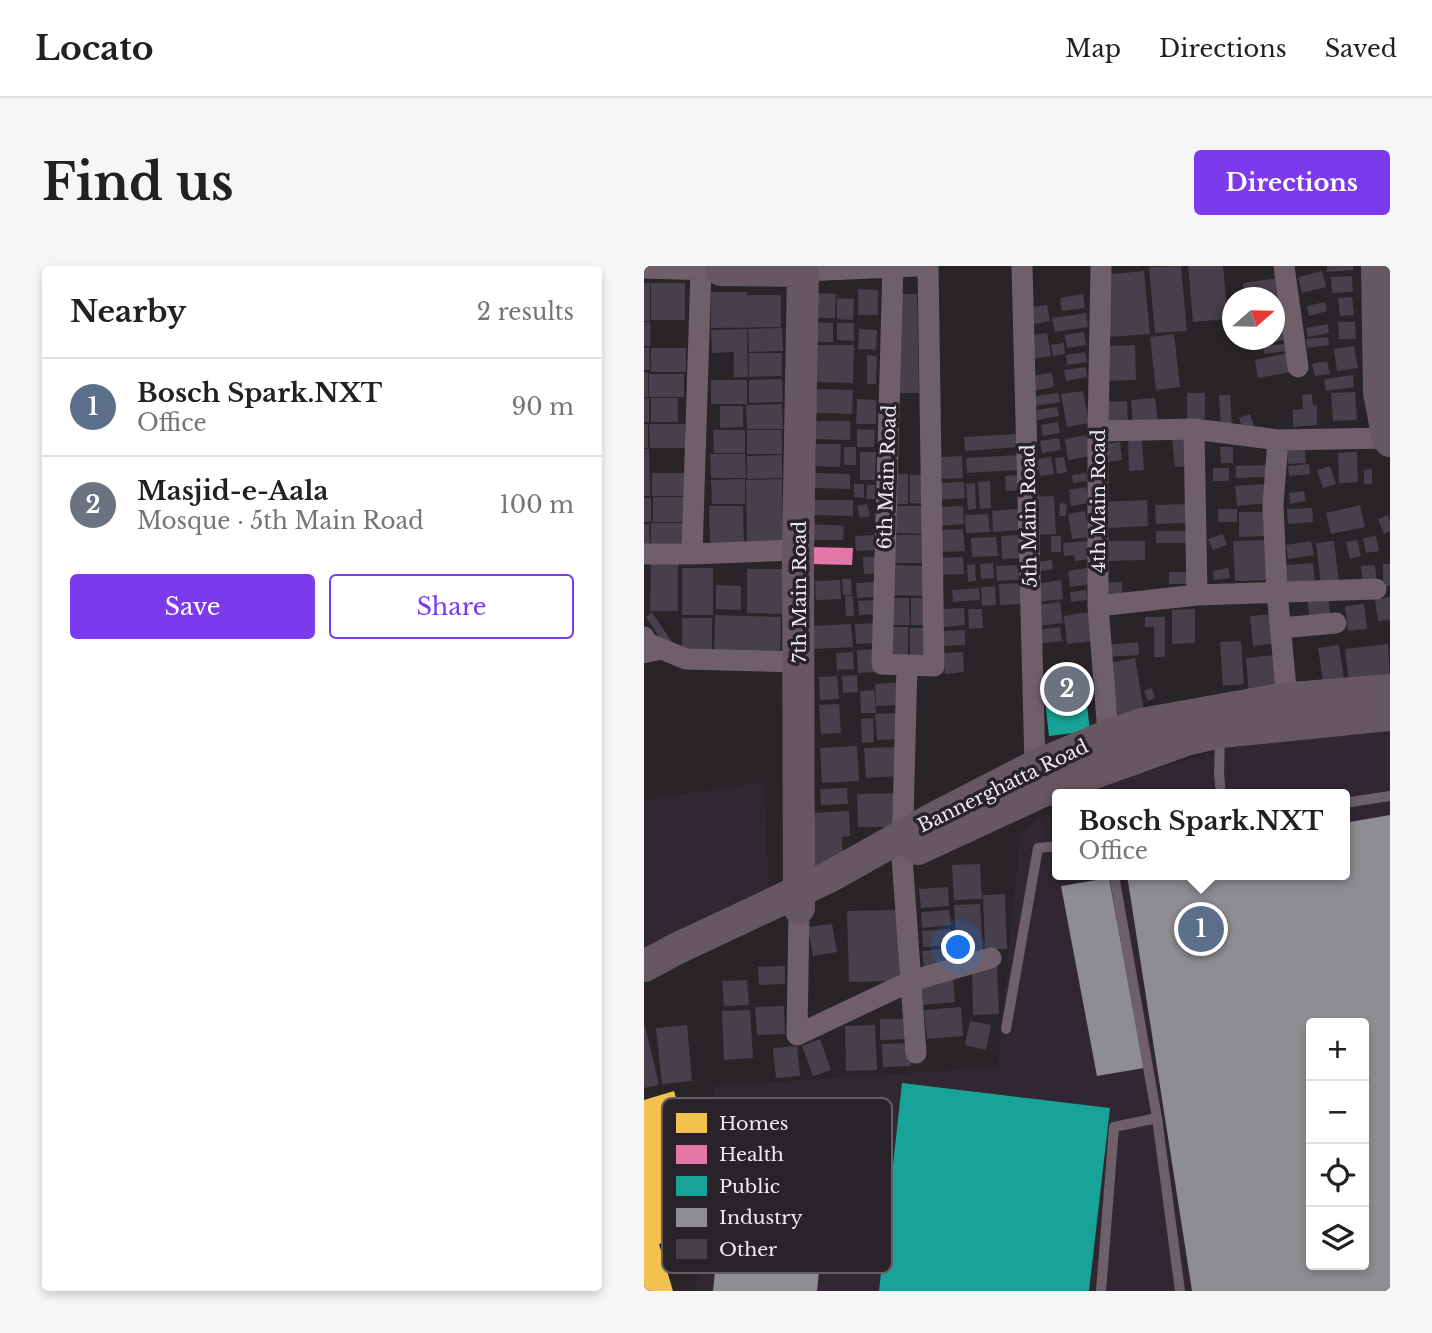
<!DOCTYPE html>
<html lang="en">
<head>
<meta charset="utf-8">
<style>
	:root { --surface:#fff; --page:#f6f6f6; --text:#202124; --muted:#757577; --line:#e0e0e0; --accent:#7c3aed }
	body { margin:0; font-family:"Libre Baskerville",serif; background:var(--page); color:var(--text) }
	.controls { position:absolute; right:21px; bottom:21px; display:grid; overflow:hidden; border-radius:7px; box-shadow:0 4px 10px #0003 }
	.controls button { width:63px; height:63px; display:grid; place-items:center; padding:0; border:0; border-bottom:2px solid var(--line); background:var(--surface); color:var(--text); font:35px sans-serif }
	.compass { position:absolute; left:578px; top:21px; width:63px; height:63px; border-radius:50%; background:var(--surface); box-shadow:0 4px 10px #0003; rotate:70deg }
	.you { position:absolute; left:315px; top:682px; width:24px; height:24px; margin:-18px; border:5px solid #fff; border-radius:50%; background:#1a73e8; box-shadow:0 0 0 10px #1a73e833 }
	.badge { display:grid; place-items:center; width:46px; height:46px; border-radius:50%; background:var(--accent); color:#fff; font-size:23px; font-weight:700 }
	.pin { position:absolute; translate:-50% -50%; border:4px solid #fff; box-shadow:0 2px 7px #0006 }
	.popup { position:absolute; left:408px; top:523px; width:298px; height:91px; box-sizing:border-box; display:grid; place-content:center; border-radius:7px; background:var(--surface); filter:drop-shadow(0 2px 5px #0005); font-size:23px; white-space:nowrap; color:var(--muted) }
	.popup b { font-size:26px; color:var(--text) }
	.popup::after { content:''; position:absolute; left:50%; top:100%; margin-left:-14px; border:14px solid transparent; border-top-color:var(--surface) }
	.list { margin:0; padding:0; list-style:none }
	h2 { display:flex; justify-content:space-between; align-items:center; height:91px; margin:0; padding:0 28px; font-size:30px }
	h2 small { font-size:23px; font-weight:400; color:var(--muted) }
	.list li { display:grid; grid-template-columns:46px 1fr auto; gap:21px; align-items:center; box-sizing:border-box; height:98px; padding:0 28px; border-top:2px solid var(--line) }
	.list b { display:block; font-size:26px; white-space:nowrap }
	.list p { margin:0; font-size:23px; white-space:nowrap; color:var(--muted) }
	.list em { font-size:23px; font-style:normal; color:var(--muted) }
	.actions { display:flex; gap:14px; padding:21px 28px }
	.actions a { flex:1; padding:16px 0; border:2px solid var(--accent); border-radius:7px; text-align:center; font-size:24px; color:var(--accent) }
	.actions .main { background:var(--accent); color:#fff }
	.icon { flex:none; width:38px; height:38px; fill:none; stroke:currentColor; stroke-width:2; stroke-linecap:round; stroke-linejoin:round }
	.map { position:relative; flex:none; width:746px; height:1025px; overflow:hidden; border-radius:7px }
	header { display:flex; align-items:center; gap:42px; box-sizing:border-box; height:98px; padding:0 35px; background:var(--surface); border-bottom:2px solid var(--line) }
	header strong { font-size:33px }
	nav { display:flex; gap:38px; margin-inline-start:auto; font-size:24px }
	.intro { display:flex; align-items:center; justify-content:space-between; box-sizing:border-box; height:168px; padding:0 42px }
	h1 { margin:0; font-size:49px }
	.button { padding:18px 32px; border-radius:7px; background:var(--accent); color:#fff; font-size:24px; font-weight:700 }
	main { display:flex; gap:42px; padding:0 42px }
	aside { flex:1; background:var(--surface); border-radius:7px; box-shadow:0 4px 10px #0003 }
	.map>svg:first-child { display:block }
	.built { fill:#312732; fill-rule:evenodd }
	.homes { fill:#f2c14e }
	.health { fill:#e377a8 }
	.public { fill:#17a398 }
	.industry { fill:#8d8d92; fill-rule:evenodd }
	.building { fill:#473f4c }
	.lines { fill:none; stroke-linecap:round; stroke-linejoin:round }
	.lane { stroke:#6f5f68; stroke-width:10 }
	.street { stroke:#6f5f68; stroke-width:21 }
	.secondary { stroke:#675760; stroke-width:32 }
	.labels { text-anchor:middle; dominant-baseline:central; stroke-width:7; stroke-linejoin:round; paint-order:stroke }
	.street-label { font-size:19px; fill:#ede9ed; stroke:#292329 }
	.key { fill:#292329; stroke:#645e64; stroke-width:2 }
	.key-label { font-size:19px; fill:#ede9ed }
</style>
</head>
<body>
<header>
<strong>Locato</strong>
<nav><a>Map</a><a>Directions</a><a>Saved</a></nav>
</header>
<div class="intro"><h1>Find us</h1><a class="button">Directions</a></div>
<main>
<aside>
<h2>Nearby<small>2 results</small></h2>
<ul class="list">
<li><span class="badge" style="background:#5c6f8a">1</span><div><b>Bosch Spark.NXT</b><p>Office</p></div><em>90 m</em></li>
<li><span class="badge" style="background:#6b7280">2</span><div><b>Masjid-e-Aala</b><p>Mosque · 5th Main Road</p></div><em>100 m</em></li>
</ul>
<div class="actions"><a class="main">Save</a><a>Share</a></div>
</aside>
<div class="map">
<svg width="746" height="1025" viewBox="0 0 746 1025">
	<rect width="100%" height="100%" fill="#282428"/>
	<path class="built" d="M746 462V1025H52L70 820 354 801 376 569 413 539 414 609H700V528H427L432 524 587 482ZM667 757H720V999H667Z
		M120 516 125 629 0 695V534Z"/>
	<path class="homes" d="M30 825 53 905 29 912 46 969 15 978 29 1025H0V834Z"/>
	<path class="health" d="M167 281 209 282 208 299 166 298Z"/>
	<path class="public" d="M440 412 446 465 405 470 399 416Z
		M258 817 466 842 445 1025H235Z"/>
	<path class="industry" d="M746 549V1025H548L483 609H700V557ZM667 757H720V999H667Z
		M465 612 500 802 453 810 417 620Z
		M87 845 190 856 173 1025H69Z"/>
	<path class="building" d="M537 0 543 65 511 67 505 1Z
		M544 0H579L584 53 549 56Z
		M683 0H709V4L683 6Z
		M500 5 506 68 465 71 459 9Z
		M678 5 682 21 658 27 654 11Z
		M708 10 709 26 688 27 687 11Z
		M634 12 637 33 601 32 599 17Z
		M0 17H6V55H0Z
		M7 17H41V54H7Z
		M214 23 234 24V49H214Z
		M67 26H103V29H137V61L67 62Z
		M174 27 192 28 191 52H173Z
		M253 28H273L275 127H255Z
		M439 28 441 42 418 45 416 32Z
		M708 31 710 49 696 50 694 32Z
		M193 32 210 33 209 54 193 53Z
		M681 36 683 45 665 50 663 40Z
		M403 39 406 55 390 58 388 41Z
		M442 47 444 61 411 66 408 52Z
		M0 56H6V80H0Z
		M170 56 189 57V76H170Z
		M638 56 641 74 608 80 606 74H631V58Z
		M694 56H711L712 73H695Z
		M193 57H210V75L193 74Z
		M684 58 685 67 664 71 662 62Z
		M138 62 139 85 105 86 104 63Z
		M103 63 104 111H90V86L68 87 67 64Z
		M215 63 233 64 232 84 214 83Z
		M440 66 442 79 423 82 421 69Z
		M403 67 407 90 387 93 383 70Z
		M530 68 536 121 512 124 506 71Z
		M684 71 685 79 663 82 662 73Z
		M420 77 421 88 409 90 407 79Z
		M641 78 642 85 620 88 619 80Z
		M172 79H210L209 117 171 116Z
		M491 79 492 114 461 115 460 80Z
		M710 80 714 102 693 105 690 83Z
		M5 81 6 104H0V82Z
		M7 82H42V106H7Z
		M441 86 443 96 423 99 422 89Z
		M105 87H138V110L105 111Z
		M643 87 647 106 614 112 611 94Z
		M223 89 233 90 232 118H223Z
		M683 95 686 108 671 110 668 98Z
		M442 101 443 111 422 115 420 104Z
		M0 106H4V131H0Z
		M408 107 410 121 388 125 386 110Z
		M5 108H40V131H5Z
		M709 109 710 121 682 125 680 113Z
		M138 113 139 136 105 137V114Z
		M67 114H103V138H67Z
		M172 123 209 124 208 148 172 147Z
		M439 125 445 157 423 161 417 128Z
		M711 126 713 154 689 155 687 127Z
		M414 127 416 136 392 140 391 130Z
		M543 127H561V153H543Z
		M668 128 669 140 673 139V159L649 161V144L659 143 658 129Z
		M575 129H586L588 162H577Z
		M0 132H5V156H0Z
		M7 132H34V156H7Z
		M511 132 514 157 489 159 487 134Z
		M213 133 232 134V158H212Z
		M483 135 484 159 461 160 459 136Z
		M138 138 139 163H103L102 139Z
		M76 140H99V161L76 162Z
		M413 141 415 150 393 154 392 144Z
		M606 148 610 159 599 163 595 152Z
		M172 155H206V174L171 173Z
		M414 156 416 167 399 170 397 159Z
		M0 158H4V182H0Z
		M5 158H41V182H6Z
		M213 163 231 164 230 181H213Z
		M69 164H101V187H70Z
		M103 164H138V188H103Z
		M373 168 374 181 321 185 320 171Z
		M443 169 447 190 424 194 421 173Z
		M415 172 417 184 398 187 396 175Z
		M484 172H498L500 204 485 205Z
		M543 172 546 200 531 201 528 173Z
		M476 176 478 194 463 196 461 178Z
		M172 178H197L196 201 172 200Z
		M200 181H212V199H200Z
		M576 181H589V197H577Z
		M0 183H5L6 230H0Z
		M661 183 662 197 644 198 643 184Z
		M216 186H232L231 214H216Z
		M713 186 714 216 695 217 694 187Z
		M66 188H101L102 212H67Z
		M138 189V212L103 213V190Z
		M375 189 376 204 323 207 322 192Z
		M318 190 319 212 298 213 297 191Z
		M407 191 410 208 396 210 393 193Z
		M420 191 423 206 413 208 411 192Z
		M665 198 666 208 645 210 644 200Z
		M626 199 627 211 592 212V200Z
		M686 200 692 218 679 222 673 204Z
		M569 202H585V215H569Z
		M728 203V218H720V204Z
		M8 207H42V230H8Z
		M171 207 206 208V223L170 222Z
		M442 207 443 215 429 217 428 209Z
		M248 208H264V238H248Z
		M266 209H282V238L266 237Z
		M375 209 376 224 362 225 361 210Z
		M101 213V238H68L67 214Z
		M138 213 139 281 103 282 102 214Z
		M346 215 347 242 336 243 334 216Z
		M320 216 321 232 295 234 294 217Z
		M331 217 332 243 324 244 322 218Z
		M210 218H220V232L210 231Z
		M623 218 625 237 593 240 591 220Z
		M223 219H231V233H222Z
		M442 221 444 237 427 240 425 224Z
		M660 225 662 235 646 238 645 227Z
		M410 230 412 268 392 269 390 231Z
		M9 231H41V256H9Z
		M0 232H7V256H0Z
		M170 234H209V250L169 249Z
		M503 234 504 260 463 262 461 236Z
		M416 237 423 238 422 250H415Z
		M223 238 226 250 216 252 213 240Z
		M545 238 546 257 512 258 511 239Z
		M716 239 721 261 687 268 682 247Z
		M65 240H99L100 278H66Z
		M247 240H280V268L247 267Z
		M319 240 320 258 297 260 296 241Z
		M668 242 669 256 644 258 643 243Z
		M375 243 377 264 349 266 348 245Z
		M574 243H593V256H574Z
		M441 245 445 271 428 273 424 248Z
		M595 246H624V270L595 271Z
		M344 248 346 266 322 267 321 249Z
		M744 249 746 255V265L740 268 734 253Z
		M7 257H41V281L7 280Z
		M0 258H5L6 281H0Z
		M167 258 200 260 199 274H167Z
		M319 263 321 285 299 286 298 264Z
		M512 265H546L547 277H512Z
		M579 268 583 279 569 284 564 273Z
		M230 269 231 284 212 285 211 270Z
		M248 269H281V297H248Z
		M376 269 377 292 358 293 357 270Z
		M407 270H417V286H407Z
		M732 270 735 285 722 287 719 272Z
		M352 271 354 290 328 291 327 272Z
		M627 274 628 314 591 315 589 275Z
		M713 274 717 290 706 293 702 276Z
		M444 275 446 293 431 295 430 289 420 290 419 277Z
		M464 275H501V294L464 295Z
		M667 275 670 289 644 293 642 279Z
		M690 275 695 317 677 319 672 277Z
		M219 291H235L236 307 220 308Z
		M319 291 320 308 295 309 294 292Z
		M408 294 409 303 391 306 390 296Z
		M349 297 350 312 337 313 336 298Z
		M669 297 671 319 643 322 641 299Z
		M7 298H34V345H6Z
		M331 298 332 315 324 316 323 299Z
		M739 298H746V320H739Z
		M247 299 284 300 283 330 247 329Z
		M374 299 375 314 353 315 352 300Z
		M731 299 733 319 719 320 717 300Z
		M38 302H69V349H38Z
		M443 302 446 318 426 321 424 305Z
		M584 302 586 312 570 314 569 305Z
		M103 303H139L138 348 103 347Z
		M525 306H548V318H525Z
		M198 313H207L208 329H199Z
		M196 314 197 333 172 334 171 315Z
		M417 314 419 333 393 336 391 318Z
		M230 316 231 331 213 332 212 317Z
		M478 316 479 331 459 333V317Z
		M377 317 379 338 356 339 355 318Z
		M72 319 97 320V344L72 343Z
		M351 320 352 339 338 340 337 321Z
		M335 322 336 334 309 336 308 324Z
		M442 324 443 334 427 336 426 326Z
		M684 326 686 348 665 350 663 328Z
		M201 330H209L210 350H202Z
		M746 331V354L734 355 731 333Z
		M247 332H265L266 359H247Z
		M267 332H283V359H267Z
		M233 334 234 348 215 349 214 335Z
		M416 336 419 357 393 360 391 339Z
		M720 338 723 363 704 365 701 340Z
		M320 342 321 359 300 361 299 343Z
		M324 343H338L339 362 325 363Z
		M551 343V377L528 378V344Z
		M8 346 28 376 22 381 2 351Z
		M445 346 448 375 423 378 420 350Z
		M631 348 634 377 609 380 606 350Z
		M71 349 137 351 136 393 70 392Z
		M501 351H521V391H510V361H501Z
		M38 352H68V388H38Z
		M231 357 232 377 212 378 211 358Z
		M207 358 209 381 170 383 169 360Z
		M246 361H264V394H246Z
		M416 361 418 375 393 378 391 364Z
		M266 362H283V393H266Z
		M321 364V379L299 380 298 365Z
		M597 375 600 418 579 420 576 376Z
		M494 376 495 389 464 391 463 379Z
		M744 378 746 412 705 416 701 383Z
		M695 379 701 418 680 421 674 382Z
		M230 383 231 406 214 407 213 384Z
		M209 386 210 403 193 404 192 387Z
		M319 386 320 406 301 408 300 387Z
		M630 389 632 428 605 430 602 392Z
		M491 392 500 445 474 450 465 397Z
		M213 409 214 426 199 427 198 410Z
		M193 410 195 433 176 434 175 411Z
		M257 416 258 439 232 440 231 418Z
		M508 422 511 432 504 435 500 425Z
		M230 424 232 447H217L216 425Z
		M195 438 197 467 177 468 175 439Z
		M256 447 257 473 233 474 231 448Z
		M229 452 230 476 218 477 217 453Z
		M213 480 215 515 178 517 176 482Z
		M252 481 254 510 222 512 220 482Z
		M203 522 204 538 177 539 176 523Z
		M254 527V561H214L213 528Z
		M205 545 206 570 198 571 200 602 171 603 168 547Z
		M336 598 338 633 310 634 308 599Z
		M304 621 305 640 277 642 275 623Z
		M361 628 363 683H341L339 629Z
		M336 638 339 687 313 688 310 639Z
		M254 644 256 715 205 716 203 645Z
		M305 644 307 659 278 662 277 646Z
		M188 658 193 686 169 690 164 661Z
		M307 663 308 679 279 681 278 665Z
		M307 682 309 700 280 702 278 685Z
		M141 700V718L115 719 114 701Z
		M353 701 355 748 329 749 328 702Z
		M309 713 311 736 279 739 277 716Z
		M103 714 105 739 80 740 78 715Z
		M140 740 141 768 113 769 111 741Z
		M317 741 319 770 283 773 280 744Z
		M106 744 109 792 80 794 78 745Z
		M236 753H263L264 773 236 774Z
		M326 755 347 759 342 784 321 779Z
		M43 759 48 815 18 818 12 762Z
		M231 759 233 804 202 805 201 760Z
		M1 760 15 819 0 822V761Z
		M176 773 187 804 169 810 158 780Z
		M266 777 267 800 239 801 238 778Z
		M153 780 156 810 132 812 129 782Z"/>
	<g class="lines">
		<path class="lane" d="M0 392 20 388
			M576 469 575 508 577 528
			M700 537 746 530
			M470 609 513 852 536 1025
			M362 763 394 582 414 580
			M457 1025 470 861 513 852"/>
		<path class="street" d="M159 0V5L273 0
			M249 0 238 398 263 399
			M378 0 391 500
			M457 0 454 165V340L465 480
			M640 0 654 101
			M0 2 68 4
			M550 163 553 329
			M454 165 550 163 634 174 744 172
			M634 174 629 239 633 326 644 444
			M0 288H48L154 284
			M48 288 57 3
			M454 340 553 329 732 323
			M637 362 692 357
			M0 371 3 377 42 393 154 396
			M155 646 153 769 267 715 347 692
			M272 787 258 591 263 399 290 400 284 0"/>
		<path class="secondary" d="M77 0V4L159 5 154 284 155 642
			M733 0 735 127 744 172 746 175
			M274 583 397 526 542 474 577 466 746 449
			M0 700 32 683 185 611 290 552 391 500 463 470 498 458 636 433 746 424"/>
	</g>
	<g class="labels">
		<g class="street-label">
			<text transform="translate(243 211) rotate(-88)">6th Main Road</text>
			<text transform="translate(454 235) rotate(-90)">4th Main Road</text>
			<text transform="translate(385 250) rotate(-91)">5th Main Road</text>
			<text transform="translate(155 326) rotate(-90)">7th Main Road</text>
			<text transform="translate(359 520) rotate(-26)">Bannerghatta Road</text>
		</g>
	</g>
	<rect x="18" y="832" width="230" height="175" rx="10" class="key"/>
	<rect x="32" y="847" width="31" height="20" fill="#f2c14e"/>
	<rect x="32" y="879" width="31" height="19" fill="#e377a8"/>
	<rect x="32" y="910" width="31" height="20" fill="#17a398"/>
	<rect x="32" y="942" width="31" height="19" fill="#8d8d92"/>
	<rect x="32" y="973" width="31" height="20" fill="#473f4c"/>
	<g class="key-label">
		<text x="75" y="864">Homes</text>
		<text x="75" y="895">Health</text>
		<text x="75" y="927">Public</text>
		<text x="75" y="958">Industry</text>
		<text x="75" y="990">Other</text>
	</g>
</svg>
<div class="controls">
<button>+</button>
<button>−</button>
<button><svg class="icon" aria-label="locate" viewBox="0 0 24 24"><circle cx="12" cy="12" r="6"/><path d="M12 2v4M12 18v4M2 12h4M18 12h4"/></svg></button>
<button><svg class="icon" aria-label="layers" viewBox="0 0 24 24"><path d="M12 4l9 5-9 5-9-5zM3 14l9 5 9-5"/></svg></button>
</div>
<svg class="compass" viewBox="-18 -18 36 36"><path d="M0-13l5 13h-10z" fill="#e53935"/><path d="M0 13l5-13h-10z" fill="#757577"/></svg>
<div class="you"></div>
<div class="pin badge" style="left:557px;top:663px;background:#5c6f8a">1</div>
<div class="popup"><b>Bosch Spark.NXT</b>Office</div>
<div class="pin badge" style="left:423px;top:423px;background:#6b7280">2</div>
</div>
</main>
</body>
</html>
